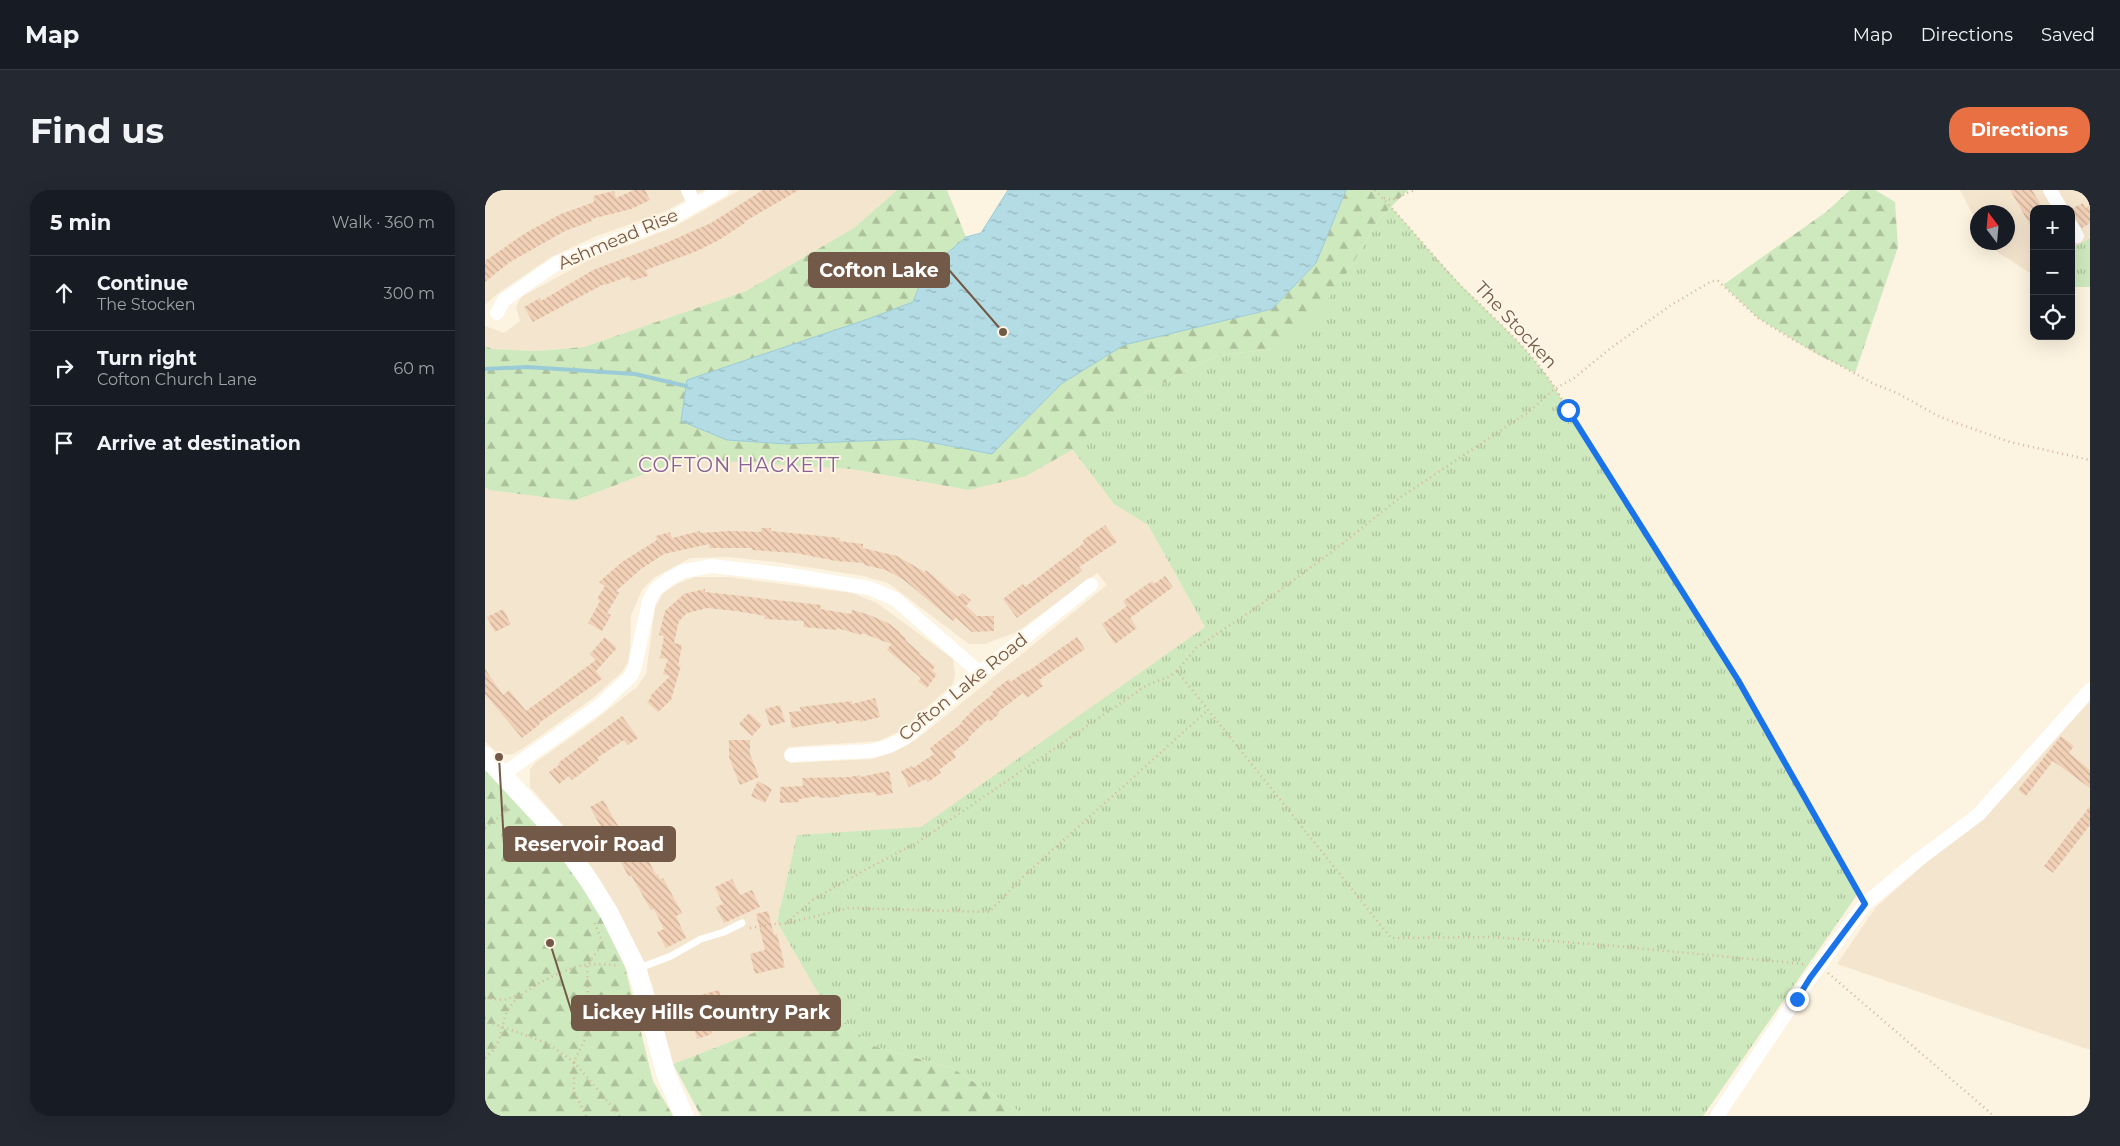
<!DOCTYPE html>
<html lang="en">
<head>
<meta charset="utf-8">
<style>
	:root { --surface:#171b24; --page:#242831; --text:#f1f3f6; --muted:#9ea1a6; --line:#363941; --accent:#e97042 }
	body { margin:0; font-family:Montserrat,sans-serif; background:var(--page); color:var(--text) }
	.controls { position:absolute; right:15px; top:15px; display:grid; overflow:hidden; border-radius:10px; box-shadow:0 5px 20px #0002 }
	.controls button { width:45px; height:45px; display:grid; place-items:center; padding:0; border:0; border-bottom:1px solid var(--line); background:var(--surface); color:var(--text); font:25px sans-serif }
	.compass { position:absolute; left:1485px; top:15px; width:45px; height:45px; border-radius:50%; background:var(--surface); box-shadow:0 5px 20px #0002; rotate:344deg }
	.stop { position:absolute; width:15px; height:15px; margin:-11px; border:4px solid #1a73e8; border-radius:50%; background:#fff }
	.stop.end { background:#1a73e8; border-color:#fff; box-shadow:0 1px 5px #0008 }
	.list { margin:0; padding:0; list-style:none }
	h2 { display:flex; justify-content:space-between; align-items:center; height:65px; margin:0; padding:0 20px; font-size:21px }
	h2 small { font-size:16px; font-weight:400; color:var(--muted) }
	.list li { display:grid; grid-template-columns:32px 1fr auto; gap:15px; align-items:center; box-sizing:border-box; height:75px; padding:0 20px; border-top:1px solid var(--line) }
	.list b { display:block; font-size:19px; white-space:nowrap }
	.list p { margin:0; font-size:16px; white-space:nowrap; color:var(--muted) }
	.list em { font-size:16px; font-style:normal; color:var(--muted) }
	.icon { flex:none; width:28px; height:28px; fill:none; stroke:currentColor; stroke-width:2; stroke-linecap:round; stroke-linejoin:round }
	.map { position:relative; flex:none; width:1605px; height:926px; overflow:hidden; border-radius:20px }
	header { display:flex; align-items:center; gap:30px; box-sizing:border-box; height:70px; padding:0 25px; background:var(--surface); border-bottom:1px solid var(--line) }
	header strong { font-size:24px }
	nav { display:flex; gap:28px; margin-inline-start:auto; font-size:18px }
	.intro { display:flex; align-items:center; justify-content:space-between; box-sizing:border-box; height:120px; padding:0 30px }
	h1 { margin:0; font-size:35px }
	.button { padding:12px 22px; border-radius:20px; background:var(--accent); color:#fff; font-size:18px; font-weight:700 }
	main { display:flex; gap:30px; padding:0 30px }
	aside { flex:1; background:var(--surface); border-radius:20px; box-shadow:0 5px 20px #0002 }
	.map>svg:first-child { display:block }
	.residential { fill:#f4e5ce }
	.grass { fill:url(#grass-tufts) }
	.forest { fill:url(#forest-firs) }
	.water { fill:url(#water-ripples); stroke:#9bcbd7 }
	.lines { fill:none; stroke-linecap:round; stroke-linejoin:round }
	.stream { stroke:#9bcbd7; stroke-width:4 }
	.building { fill:url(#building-back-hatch) }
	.path { stroke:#d6b59b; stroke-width:2.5; stroke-dasharray:1 4; stroke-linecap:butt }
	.lane { stroke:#fff; stroke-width:7 }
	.street { stroke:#fff; stroke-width:14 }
	.secondary { stroke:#fff; stroke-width:19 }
	.route { stroke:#1a73e8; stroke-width:6 }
	.labels { text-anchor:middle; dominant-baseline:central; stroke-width:4; stroke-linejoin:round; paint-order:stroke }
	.street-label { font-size:18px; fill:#735947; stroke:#fff6e6 }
	.quarter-label { font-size:20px; letter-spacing:1px; fill:#886297; stroke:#fff6e6 }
	.leader { fill:none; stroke:#735947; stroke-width:2 }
	.callout-dot { fill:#735947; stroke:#fff6e6; stroke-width:2 }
	.callout { fill:#735947; stroke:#735947; stroke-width:2 }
	.callout-label { font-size:19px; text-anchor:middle; font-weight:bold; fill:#fff }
</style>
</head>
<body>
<header>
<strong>Map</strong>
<nav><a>Map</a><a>Directions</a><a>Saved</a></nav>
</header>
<div class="intro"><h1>Find us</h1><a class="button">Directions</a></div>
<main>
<aside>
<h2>5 min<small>Walk · 360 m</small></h2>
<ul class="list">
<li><svg class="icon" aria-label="ahead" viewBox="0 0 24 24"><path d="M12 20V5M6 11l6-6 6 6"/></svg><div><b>Continue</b><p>The Stocken</p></div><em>300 m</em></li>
<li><svg class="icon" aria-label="right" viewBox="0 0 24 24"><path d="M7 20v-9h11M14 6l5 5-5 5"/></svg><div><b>Turn right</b><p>Cofton Church Lane</p></div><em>60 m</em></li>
<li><svg class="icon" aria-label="arrive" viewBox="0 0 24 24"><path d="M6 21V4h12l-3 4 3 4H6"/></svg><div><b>Arrive at destination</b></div></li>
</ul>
</aside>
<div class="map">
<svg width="1605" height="926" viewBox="0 0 1605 926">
	<defs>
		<pattern id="grass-tufts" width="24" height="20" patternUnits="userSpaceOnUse" patternTransform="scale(1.25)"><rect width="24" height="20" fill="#cee9be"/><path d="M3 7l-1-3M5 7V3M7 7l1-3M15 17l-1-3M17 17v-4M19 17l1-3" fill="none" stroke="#acc09c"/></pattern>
		<pattern id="forest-firs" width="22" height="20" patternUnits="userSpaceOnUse" patternTransform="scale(1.25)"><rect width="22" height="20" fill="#cee9be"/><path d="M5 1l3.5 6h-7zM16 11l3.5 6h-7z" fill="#acc09c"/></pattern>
		<pattern id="water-ripples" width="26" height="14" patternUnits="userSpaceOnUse" patternTransform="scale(1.25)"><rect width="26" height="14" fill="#b4dce5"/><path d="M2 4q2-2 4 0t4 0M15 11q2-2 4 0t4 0" fill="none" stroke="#97b5bb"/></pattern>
		<pattern id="building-back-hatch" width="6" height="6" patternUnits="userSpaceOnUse" patternTransform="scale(1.25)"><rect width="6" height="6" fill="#f2d1b7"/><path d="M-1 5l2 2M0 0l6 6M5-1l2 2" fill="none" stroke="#c8ad97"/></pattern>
	</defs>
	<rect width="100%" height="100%" fill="#fcf3e0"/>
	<path class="residential" d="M0 0H219L179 22 109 47 66 67 12 104 0 115Z
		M255 0H412L369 38 261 101 99 157 51 161 7 159 0 156V136L19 143 35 131 31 117 36 107 115 64 144 55 191 36Z
		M1475 0H1605V48L1586 59V19H1549V81L1545 83 1505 57 1503 53 1522 52V22H1492V33Z
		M587 259 629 314 663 335 720 437 436 638 312 645 292 732 340 815 188 874 167 794 114 690 85 643 45 597V579L51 572 105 534 152 497 161 484 170 418 178 403 192 394 210 387H243L367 403 392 413 468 469 470 485 468 494 417 540 394 551 303 557 305 573 388 569 409 562 432 549 622 395 612 383 532 442 500 454H484L403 393 378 386 291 372 243 367 205 368 170 387 157 400 146 425 145 459 143 472 137 482 108 508 40 557 28 564 15 565 0 551V297L4 300 89 311 198 269 366 279 484 300Z
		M1605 510V860L1352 774 1391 717 1450 665 1502 625Z"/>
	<path class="grass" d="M906 17C929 42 951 69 975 94 1014 134 1058 169 1083 221L1253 490 1374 702 1218 926H541L467 878 388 856 340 815 292 732 312 645 436 637 720 437 663 335 629 314 587 259 649 208 734 165 789 159 865 78 894 29Z
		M1605 48V97H1586V59Z"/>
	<path class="forest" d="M412 0H462L481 47 439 83 428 112 383 129 242 250 302 254 428 249 507 264 576 194 639 155 787 119 831 73 861 0H923L894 29 865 78 829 129 789 159 734 165 649 208 592 257 541 286 484 300 366 279 199 269 89 311 4 300 0 297V156L7 159 51 161 99 157 261 101 369 38Z
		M1365 0H1390L1410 12 1413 57 1370 183 1332 164 1273 128 1238 95 1341 22Z
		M0 574 63 642 118 728 140 777 168 891 188 926H0Z
		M340 815 388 856 467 878 541 926H216L188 874Z"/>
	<path class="water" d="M523 0H861L831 73 787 119 639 155 576 194 507 264 428 249 302 254 242 250 196 231 202 190 383 129 428 112 439 83 481 47 496 43Z"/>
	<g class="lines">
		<path class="stream" d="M0 179 42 177 150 184 201 196"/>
	</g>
	<path class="building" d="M149 0H160L165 10 146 19 106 29 107 31 80 41 25 72 0 92V71L42 42 76 24 109 12 108 6 129 1 131 8Z
		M278 0H314L259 32 260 33 234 50 212 61 161 80 163 86 146 91 144 86 120 95 119 94 48 132 39 117 55 108 56 111 108 80 181 53 226 33Z
		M1525 0H1547L1556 15 1549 19V42Z
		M1598 13 1600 18 1605 15V33L1597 38 1591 29 1586 27V19Z
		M620 335 632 352 594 377 597 381 532 428 518 409 538 394 540 397 599 353 598 350Z
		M276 338H286V341L355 348 354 351 378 354V358L412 366 440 382 441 380 473 407 477 403 486 410 481 416 492 426H509V441L487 442 471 428 468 431 419 390 401 380 379 375V373L351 371 311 363 267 360V358H224V354L179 364 156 379 131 401 134 403 122 423 126 425 117 441 103 433 115 411 112 409 120 396 114 392 137 372 172 350 171 346 185 342 187 348 215 341V343L246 341 276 342Z
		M680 386 688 397 645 428 652 438 630 454 617 434 642 416 638 411 667 391 669 394Z
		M220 399V402L336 415 335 419 366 424 367 420 382 424 403 433 416 443 415 444 421 448 420 450 435 463 434 464 450 476 447 481 452 484 442 498 433 491 436 488 402 460 406 454 377 443 376 445 352 438V440L318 437 319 431 279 429 280 426 251 421 222 418 202 423 194 431 189 453 197 455 193 477 196 475 186 510 173 522 162 512 166 508 165 506 185 486 178 484 183 469 175 468 179 446 174 445 180 421 199 404Z
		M18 419 26 434 10 442 2 427Z
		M120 447 132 458 111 481 117 489 54 533 55 534 37 548 0 504V479L18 505 24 500 41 521 111 470 105 464Z
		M592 447 600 459 554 490 558 496 542 508 538 503 513 522 514 524 505 532 503 529 483 548 484 550 468 562 471 567 454 580 456 583 443 592 441 589 424 597 416 581 427 576 428 578 449 564 445 558 477 533 476 532 489 519 508 504 507 502 524 489 526 492 538 483 545 480Z
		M390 508 395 527 375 532 374 530 351 534V531L307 538 304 522 316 521 315 517 367 511V514Z
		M295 515 300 532 285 536 280 519Z
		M264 523 277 535 267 546 254 534Z
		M137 526 153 548 143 555 139 550 112 568 114 570 87 590 84 586 74 594 64 582 74 575 73 573Z
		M1576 546 1589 556 1584 563 1605 580V598L1568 571 1541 606 1533 600Z
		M244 550H265V564L274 587 255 595 244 567Z
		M404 581 408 603 391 606 390 602 355 605V607L334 608V606L314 609V612L295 613V597L318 596 317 588 365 587 375 585V587Z
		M273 591 287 599 280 613 266 606Z
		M118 610 153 670 161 666 171 685 173 684 175 689 178 688 197 723 191 726 201 748 181 758 172 742 179 739 169 719 166 720 146 685 144 687 105 617Z
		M1605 616V635L1568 683 1559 676Z
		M247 689 255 705 267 700 275 717 239 733 231 717 238 714 230 697Z
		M283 721 289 745 292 744 300 777 270 784 265 764 280 760 271 724Z
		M234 800 239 818 221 823 227 844 212 849 201 809Z"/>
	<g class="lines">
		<path class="path" d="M890 0C919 30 945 63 974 94 1014 134 1058 169 1083 221L1253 490 1373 702
			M899 8 907 10 929 0
			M0 638 27 617
			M301 733 329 709 380 680 433 652 662 495 683 487 692 481
			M265 738 287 734H299L364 718 504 722 541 684 723 520
			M1318 774 1108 754 1006 747 906 748 692 481 711 458 775 415 852 358 913 309 1045 221 1068 200 1089 188 1126 158 1186 115 1227 91H1233L1273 128 1305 148 1389 194 1412 203 1455 227 1525 252 1605 270
			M1343 783 1509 926
			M0 808 19 810 36 804
			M0 828 4 832 62 853 89 872 135 926
			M0 868C18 853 14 843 21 824 29 802 73 782 94 776 107 773 120 774 133 776
			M101 926 89 901V872L104 841 102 775 118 754 109 731"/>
		<path class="lane" d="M152 779 186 766 216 749 239 742 257 733"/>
		<path class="street" d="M203 0 210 15
			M1565 0 1576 19
			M1586 36 1592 46
			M12 123 19 110 72 73 182 31 237 0
			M306 565 386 561 404 556 420 548 495 483 606 395
			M17 585 114 516 146 486 150 476 164 411 170 400 184 389 199 381 227 376 305 385 384 398 410 409 495 483
			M1232 926 1325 788 1380 714 1433 670 1493 625 1605 500"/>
		<path class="secondary" d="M0 566 66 637 105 692 124 723 152 779 181 884 199 926"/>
	</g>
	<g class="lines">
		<path class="route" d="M1083 220 1253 490 1380 714 1325 788 1312 809"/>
	</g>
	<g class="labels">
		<g class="street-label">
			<text transform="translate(133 49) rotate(-23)">Ashmead Rise</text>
			<text transform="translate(1031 135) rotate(47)">The Stocken</text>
			<text transform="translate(478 497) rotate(-39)">Cofton Lake Road</text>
		</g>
		<g class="quarter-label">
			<text x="254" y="275">COFTON HACKETT</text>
		</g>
	</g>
	<path class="leader" d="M518 142L464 80M14 567L19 654M65 753L87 823"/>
	<g class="callout-dot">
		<circle cx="518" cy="142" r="5"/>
		<circle cx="14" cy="567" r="5"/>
		<circle cx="65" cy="753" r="5"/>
	</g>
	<g class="callout">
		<rect x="324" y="63" width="140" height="34" rx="5"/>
		<rect x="19" y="637" width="171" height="34" rx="5"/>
		<rect x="87" y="806" width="268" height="34" rx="5"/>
	</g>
	<g class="callout-label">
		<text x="394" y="87">Cofton Lake</text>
		<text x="104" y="661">Reservoir Road</text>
		<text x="221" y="829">Lickey Hills Country Park</text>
	</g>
</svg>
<div class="controls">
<button>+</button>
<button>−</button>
<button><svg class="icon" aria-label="locate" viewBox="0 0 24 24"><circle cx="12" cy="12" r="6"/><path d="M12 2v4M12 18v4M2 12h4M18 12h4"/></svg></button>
</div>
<svg class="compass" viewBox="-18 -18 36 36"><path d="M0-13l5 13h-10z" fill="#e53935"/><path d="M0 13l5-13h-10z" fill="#9ea1a6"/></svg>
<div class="stop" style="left:1083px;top:220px"></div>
<div class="stop end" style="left:1312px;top:809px"></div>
</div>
</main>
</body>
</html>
